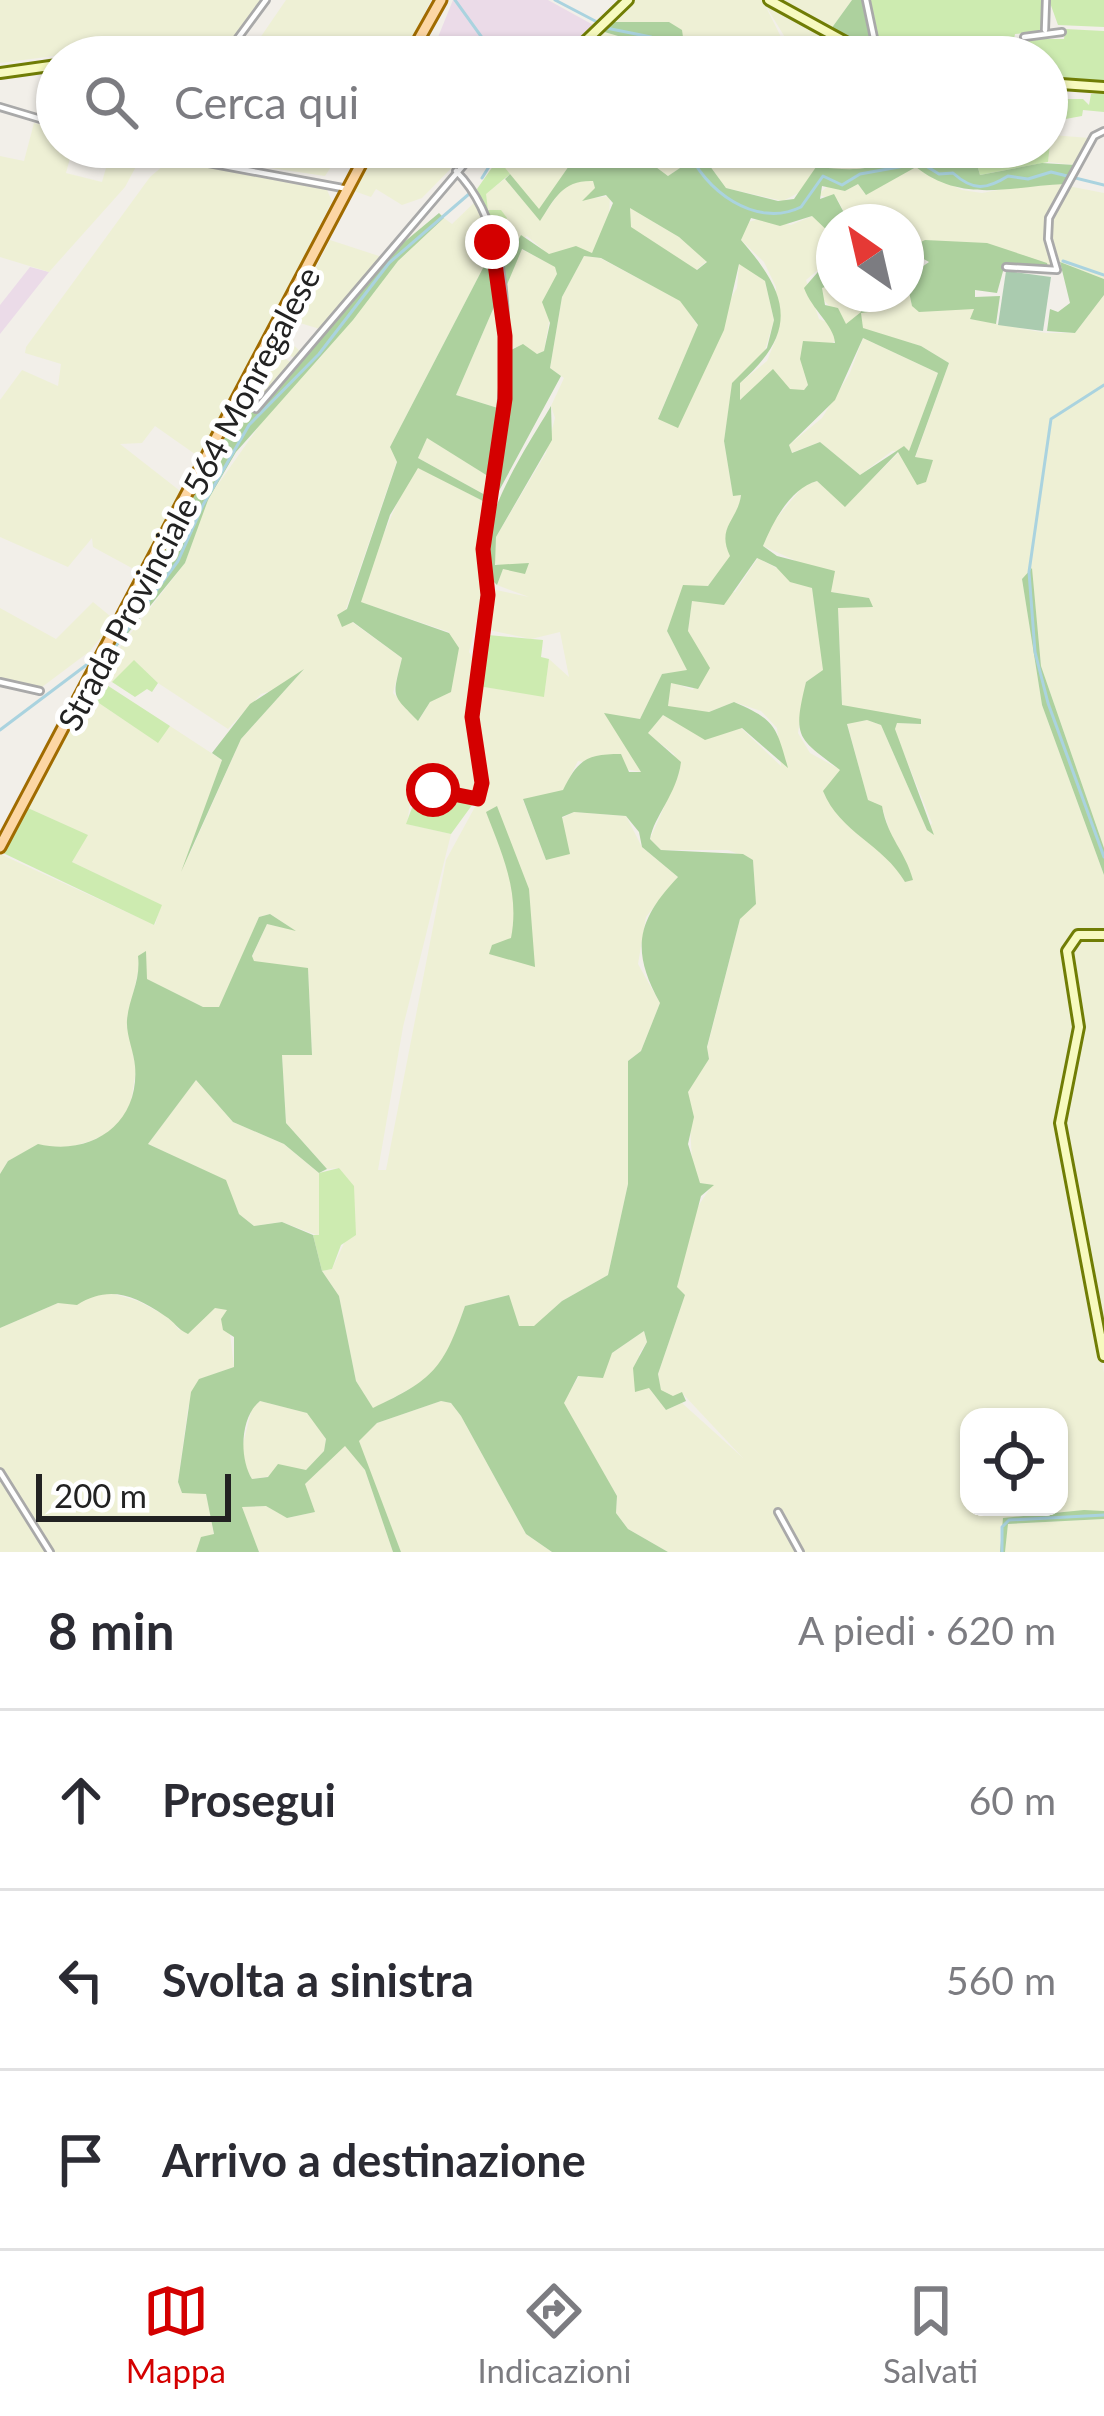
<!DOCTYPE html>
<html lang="it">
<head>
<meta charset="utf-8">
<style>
	:root { --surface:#fff; --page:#f7f7f7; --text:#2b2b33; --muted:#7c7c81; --line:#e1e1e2; --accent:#d40000 }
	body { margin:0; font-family:Lato,sans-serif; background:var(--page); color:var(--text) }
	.controls { position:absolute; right:36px; bottom:36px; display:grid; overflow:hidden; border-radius:24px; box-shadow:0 3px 9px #0004 }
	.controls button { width:108px; height:108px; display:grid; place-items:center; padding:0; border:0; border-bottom:3px solid var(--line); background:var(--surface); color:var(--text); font:60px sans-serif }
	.compass { position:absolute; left:816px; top:204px; width:108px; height:108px; border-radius:50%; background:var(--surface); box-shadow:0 3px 9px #0004; rotate:326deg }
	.scale { position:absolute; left:36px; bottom:30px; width:195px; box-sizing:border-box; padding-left:12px; border:6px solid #222; border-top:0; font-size:33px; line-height:42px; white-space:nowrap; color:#222; -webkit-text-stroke:9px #fff; paint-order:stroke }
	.stop { position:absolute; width:36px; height:36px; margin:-27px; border:9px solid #d40000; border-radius:50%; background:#fff }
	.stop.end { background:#d40000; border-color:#fff; box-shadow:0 3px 12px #0008 }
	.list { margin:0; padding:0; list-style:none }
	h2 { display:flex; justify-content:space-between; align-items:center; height:156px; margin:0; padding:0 48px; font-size:51px }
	h2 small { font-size:39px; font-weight:400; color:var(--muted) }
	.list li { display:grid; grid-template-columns:78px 1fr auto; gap:36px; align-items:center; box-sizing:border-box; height:180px; padding:0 48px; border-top:3px solid var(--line) }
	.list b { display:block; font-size:45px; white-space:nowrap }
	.list em { font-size:39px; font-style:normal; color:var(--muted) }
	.icon { flex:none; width:66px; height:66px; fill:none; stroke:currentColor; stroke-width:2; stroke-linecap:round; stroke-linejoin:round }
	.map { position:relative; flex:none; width:1104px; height:1552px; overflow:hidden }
	.search { position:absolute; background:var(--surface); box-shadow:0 3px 9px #0004; left:36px; right:36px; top:36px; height:132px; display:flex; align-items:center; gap:30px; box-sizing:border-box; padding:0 42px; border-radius:66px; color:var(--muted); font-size:45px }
	.sheet { height:696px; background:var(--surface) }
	nav { display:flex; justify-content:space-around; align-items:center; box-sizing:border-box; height:168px; border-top:3px solid var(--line); background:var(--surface); font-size:33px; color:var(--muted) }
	nav a { display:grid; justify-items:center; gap:6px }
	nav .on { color:var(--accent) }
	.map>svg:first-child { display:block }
	.industrial { fill:#ebdbe8 }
	.farmland { fill:#eef0d5; fill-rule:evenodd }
	.grass { fill:#cdebb0 }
	.forest { fill:#add19e; fill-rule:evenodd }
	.cemetery { fill:#aacbaf }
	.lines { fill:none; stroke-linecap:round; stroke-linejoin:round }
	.stream { stroke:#aad3df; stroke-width:3 }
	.street-casing { stroke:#a9a9a9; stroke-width:10 }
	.secondary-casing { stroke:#707d05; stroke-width:14 }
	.primary-casing { stroke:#a06b00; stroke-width:15 }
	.street { stroke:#fff; stroke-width:4.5 }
	.secondary { stroke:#f7fabf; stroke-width:8 }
	.primary { stroke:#fcd6a4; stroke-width:9 }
	.route { stroke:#d40000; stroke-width:15 }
	.labels { text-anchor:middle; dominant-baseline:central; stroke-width:10; stroke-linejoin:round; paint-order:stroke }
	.street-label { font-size:33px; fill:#222; stroke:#fff }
</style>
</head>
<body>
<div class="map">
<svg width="1104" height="1552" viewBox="0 0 1104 1552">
	<rect width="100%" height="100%" fill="#f2efe9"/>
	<path class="industrial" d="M453 0H548L597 27 566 57H430Z
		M30 267 49 272 0 334V305Z"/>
	<path class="farmland" d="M0 0H262L227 46 212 55H62L0 63Z
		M286 0H431L403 57H247Z
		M633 0H762L822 34 803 57H797L764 3 791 57H677L684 38 669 22H611Z
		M777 0H852L831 29Z
		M601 31 635 41 646 57H575Z
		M34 123 57 129V147H73L66 173 102 182 112 147 141 157 125 187 49 272 0 257V156L24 161Z
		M1051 135 1090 138 1075 165 1048 162Z
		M247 147H344L325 176 251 165Z
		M378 147H472L422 198 402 205 376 189 371 197 354 191Z
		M509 147H602L586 152 539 210 499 161Z
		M629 147H681L680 168 668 176Z
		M696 147H896L906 149 876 167 836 173 783 201 726 188Z
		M170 160 327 190 332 201 202 459 155 426 142 443 120 444 184 494 141 573 93 547 92 538 68 567 0 537V400L22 370 58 386 61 364 25 353 26 347 150 177Z
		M916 167 962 190 982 193 1036 183 1065 184 1046 222 1055 267 1049 270 1046 263 1008 253 906 249V222H849L838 200 818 195 829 185 845 191 858 184 865 194Z
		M505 179 540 220 564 186 577 181H593L596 189 585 199 610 196 609 218 592 253 548 254 527 236 518 241 501 272 485 194Z
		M1068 186 1104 193V279L1060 262 1052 246V217Z
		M477 200 482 214 483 268 390 447 397 461 346 609 352 622 402 658 393 693 419 720 430 702 449 632 360 602 374 556 408 478 418 467 483 501 478 553 484 591 469 652 476 664 470 723 479 789 470 795 416 784 410 803 407 824 451 834 403 1027 378 1170H386L446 860 482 794 474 726 478 686 544 696 549 659 569 677 560 632 531 639 489 630 487 624 492 589 529 597 497 585 503 569 493 562 496 537 546 453 555 418 551 406 564 378 550 368 562 297 584 256 600 258 681 301 698 326 658 418 737 288 739 263 765 281 774 320 763 357 731 393 724 441 733 495 741 494 731 556 708 586 675 612 667 631 688 671 662 674 640 719 606 714 642 772 578 761 563 791 523 800 546 860 562 818 574 812 626 816 642 847 678 877 646 917 638 964 660 1003 641 1051 628 1061V1184L608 1275 562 1301 535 1326 519 1327 508 1295 465 1306 446 1360 424 1381 373 1409 356 1381 339 1296 322 1271 332 1269 347 1237 344 1178 339 1168 327 1169 286 1123 282 1055 312 1054 308 969 254 962 252 957 267 924 294 930 270 914 259 917 220 1007H203L146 979 139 968 127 1021 136 1070 129 1114 113 1131 91 1141 60 1150 38 1145 8 1161 0 1174V854L155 925 161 905 72 862 87 835 28 808 87 695 157 742 170 726 222 760 188 858 241 739 304 669 281 688 261 694 228 729 158 683 135 661 112 682 100 673 185 563 207 500 276 402 320 358 398 261 444 218 452 224Z
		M629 207 679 237 707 261 696 270 630 227Z
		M812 216 831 229 834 241 824 265 806 280 819 319 829 323 837 339 805 368 808 385 804 390H755L739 400 740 383 767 361 777 336 776 287 764 262 741 240 745 223 759 219 791 225Z
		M330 240 382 257 323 330 300 323 287 339 303 354 297 360 276 346Z
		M521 249 556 267 557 275 544 351 537 354 515 347 509 351 503 294Z
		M906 282 912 305 975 309 971 319 1046 333H1075L1104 295V848L1041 666 1032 569 1022 579 1042 705 1104 875V931H1080L1064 950 1077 1019 1056 1124 1104 1373V1511L1025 1513 1000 1526V1552H803L780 1510 776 1513 797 1552H668L628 1529 616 1513 617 1496 563 1403 579 1376 644 1331 647 1342 639 1354 649 1388 666 1410 682 1403 743 1458 682 1393 673 1397 661 1391 658 1374 685 1295 676 1288 697 1208 712 1185 700 1183 692 1160 688 1091 709 1059 707 1048 740 919 755 895 753 860 728 850H661L650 839 679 773 674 754 647 733 663 715 705 739 741 728 781 766 777 728 761 711 734 702 709 712 679 711 668 707V695L671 682 693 690 701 660 688 631 692 600 735 592 758 558 801 581 812 588 824 670 806 682 798 733 810 753 841 770 905 881 882 807 868 801 847 723 867 720 881 725 927 830 932 823 894 729 897 723 921 724 842 706 838 608 869 598 831 592 794 560 763 546 771 525 804 485 817 481 845 506 899 452 918 484 932 460 915 458 949 363 921 346 845 324 821 297 822 288 834 284V294H862L861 312H867L873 294H906ZM969 1417H1059V1507H969Z
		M497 300 503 356 501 409 456 395Z
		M863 338 938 373 909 452 892 451 860 475 820 442 791 453 789 445 822 418 850 373Z
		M270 350 294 364 251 411 239 409Z
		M426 437 491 478 487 496 418 458Z
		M93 602 115 620 90 651 42 687 23 688 0 679V608L56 639Z
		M1079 938H1104V1341L1062 1122 1083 1028 1070 954Z
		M196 1080 233 1122 284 1144 319 1173V1236L282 1222 254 1226 239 1214 225 1180 148 1144Z
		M104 1291 138 1301 170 1318 179 1330 215 1308 227 1309 234 1367 200 1379 188 1408 178 1482 182 1493H206L214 1535 196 1552H53L0 1467V1328L58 1303Z
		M260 1401 308 1413 326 1439 324 1451 306 1470 252 1479 240 1456 252 1408Z
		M441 1401 451 1403 461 1416 526 1534 552 1552H401L358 1441 377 1423Z
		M345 1445 365 1470 393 1552H259L241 1507 266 1506 288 1518 314 1512 304 1485Z
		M0 1477 6 1487 47 1552H0Z
		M1104 1519V1552H1005L1008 1524Z"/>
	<path class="grass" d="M868 0H1043L1042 31 1015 34 1014 39H1064L1065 29 1104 31V83L1047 79V57L882 56Z
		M1049 0H1104V27L1058 25Z
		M1047 88 1052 89V99H1083L1089 105 1091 94 1104 93V112L1083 110 1082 116 1060 120 1058 135H1051L1048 162 980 175 972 147H1047L1053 110 1047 109Z
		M498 159 510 174 486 194 488 210H501L507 218 494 238 477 189Z
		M488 635 543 640 541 657 549 659 544 697 478 686Z
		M134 660 158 683 152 692 147 689 135 697 112 682Z
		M96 678 170 726 158 743 87 695Z
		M438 793 475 801 451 834 406 824 413 805 434 811Z
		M28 808 88 835 72 862 162 905 154 925 1 852Z
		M339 1168 354 1186 356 1235 341 1245 332 1269 322 1271 313 1235H319V1173Z"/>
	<path class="forest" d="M852 0H863L875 54 831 29Z
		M611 22H669L682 30 684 44 677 57H646L635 41 601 31Z
		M602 147H629L668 176 680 168 681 147H696L726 188 778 201 794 199 816 167C854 170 874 174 906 147L944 156 956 147H972L980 175 1042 163 1075 165 1065 184C1012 186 962 204 916 167L866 195 858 184 845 191 822 186 820 199 834 194 849 222H834V237L812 216 780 226 751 218 741 240C789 295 799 331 740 383V400L773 369 790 389 804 390 808 385 800 359 803 341 835 343C834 325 812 310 804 288L824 265 834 241V284L822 288 825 305 838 308 846 324 861 312 862 294H873L868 312 861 313 863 328 921 346 949 363 915 457 933 460 926 482 917 485 898 452 845 507 817 481C791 488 773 521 763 546L777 556 835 571 831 592 869 598 873 607 838 608 842 705 921 719V724L897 723 895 729 934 835 927 830 881 725 867 720 847 724 868 800 882 806C888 839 905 850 913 880L905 882C883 844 840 833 823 791L840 770C798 738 792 739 806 682L823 670 812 588 790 582 776 567 757 558 724 605 692 601 688 631 710 668 698 689 671 683 668 706 709 712 734 702C775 720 776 725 788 768L742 728 705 740 663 715 648 733 681 762C677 794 654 816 650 839L661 850 743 854 753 860 756 904 740 919 707 1047 709 1059 688 1092 694 1117 688 1144 700 1183 714 1185 701 1196 677 1287 685 1295 658 1374 661 1390 673 1396 682 1392 686 1401 666 1410 649 1388 635 1392 633 1368 647 1342 644 1331 612 1353 603 1378 578 1376 564 1403 617 1496 616 1513 628 1529 668 1552H552L526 1534 461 1416 451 1403 441 1401 377 1423 359 1441 401 1552H393L365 1470 345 1446 305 1484 315 1512 287 1518 266 1506 242 1507 259 1552H196L201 1537 214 1534 206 1494 182 1493 178 1482 191 1392 199 1379 234 1367V1337L223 1330 221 1319 227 1310 215 1308 188 1334C177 1329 175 1322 165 1316 132 1293 107 1286 77 1305L58 1303 0 1328V1174L8 1161 38 1144C92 1157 140 1123 135 1066 134 1052 126 1035 127 1020 129 997 141 981 138 956L146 951 147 979 203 1007H219L259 917 270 914 296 931 267 924 252 956 254 961 308 968 312 1055H282L286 1123 327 1169 319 1173 284 1144 233 1122 196 1080 148 1144 226 1180 239 1214 254 1226 282 1222 313 1235 322 1271 339 1296 356 1381 373 1408C434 1379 443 1369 465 1306L509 1295 519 1326H534L562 1301 608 1275 628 1184V1061L641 1051 660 1003C631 951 636 921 678 877L642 847 639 832 626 816 574 812 562 817 570 854 546 860 523 799 563 790C578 760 586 754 621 754L629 772H641L604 713 640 719 662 674 687 670 667 631 683 585 708 586 730 556C716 527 738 520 741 495L733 496 724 441 732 383 767 348 774 320 765 281 739 264 724 330 678 428 658 419 698 325 680 301 601 258 584 256 562 297 550 368 561 376 494 500 507 421 509 351 523 344 537 354 544 351 550 323 542 302 557 274 555 267 522 249 503 294 501 272 521 235 549 254 576 246 592 253 613 203 606 195 582 201 595 188 593 181C563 180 555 198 540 221L505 179 510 174 539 209 571 163ZM630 208 679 237 707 262 697 270 631 227ZM863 338 938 373 909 451 904 446 860 475 820 442 792 453 789 445 835 400ZM260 1401 307 1413 326 1439 324 1451 306 1470 278 1464 268 1477 252 1479C239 1458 240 1417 260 1401Z
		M439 213 444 218 398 261 353 320 236 452 208 500 185 563 107 659 239 409 257 411 397 248Z
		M482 214 497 300 456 395 501 409 491 478 427 438 418 458 487 496 483 582 478 553 483 501 418 468 390 515 361 602 449 633 459 648 451 692 430 702 418 721C391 693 392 699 402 658L353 622 342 627 337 615 347 609 397 462 390 447 483 268Z
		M925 240 987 243 1047 263 1049 270 1005 264 997 293 975 290V297L1000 296 996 324 970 319 974 309 919 312 912 306 906 278 929 262 906 249Z
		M1060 262 1104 279V295L1075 333 1047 331 1050 309 1058 312 1070 303Z
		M551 406 552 440 496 537 495 565 529 563 525 574 503 569 497 585C456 549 531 441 551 406Z
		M1032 568 1041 666 1104 848V875L1042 705 1022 579Z
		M304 669 241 739 181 872 222 760 212 753 250 704Z
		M497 806 529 889 535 967 489 954 492 945 511 938C520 892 502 854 486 812Z
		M1084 1510 1104 1511V1519L1008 1524 1005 1552H1000L1003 1518Z"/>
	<path class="cemetery" d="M1006 271 1051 277 1043 331 998 325Z"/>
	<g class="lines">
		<path class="stream" d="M455 0 496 57
			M555 0 599 23
			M606 28 651 37 660 57
			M687 147C703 191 757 229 801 207L823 176 842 185 860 174 921 163 939 174 953 173C973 191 986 190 1008 176L1028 179 1051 172 1104 185
			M482 178 501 147
			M1063 261 1104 275
			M1104 385 1051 419 1029 572 1035 652 1048 703 1104 857
			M111 652 178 561 203 505 249 425 319 354 389 263 469 194
			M0 730 93 660
			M1002 1552V1527L1009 1520 1104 1515"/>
		<defs>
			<path id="street" d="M866 0 878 57
				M1045 30 1046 0
				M1024 37 1062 32
				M224 57 266 0
				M0 107 57 124
				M139 148 156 152
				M171 156 348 189
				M1006 267 1057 270 1048 239 1049 218 1094 136 1104 131
				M256 409 479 147
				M0 682 40 691
				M412 785 478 799C487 770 472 746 472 718 473 678 485 639 487 599 488 574 482 551 486 526 499 427 534 250 456 171
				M0 1472 50 1552
				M778 1512 800 1552"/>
			<path id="secondary" d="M769 0 873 57
				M569 57 628 0
				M0 73 57 65
				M1047 83 1104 87
				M1104 935H1078L1067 951 1079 1027 1060 1123 1104 1356"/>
			<path id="primary" d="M409 57 441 0
				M0 847 370 147"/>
		</defs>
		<use href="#street" class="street-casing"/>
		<use href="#secondary" class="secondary-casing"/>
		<use href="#primary" class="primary-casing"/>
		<use href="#street" class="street"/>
		<use href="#secondary" class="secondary"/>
		<use href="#primary" class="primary"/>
	</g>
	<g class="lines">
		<path class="route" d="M433 790 478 799 482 783 472 717 488 595 483 549 505 399V336L492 242"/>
	</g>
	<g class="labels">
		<g class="street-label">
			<text transform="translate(188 498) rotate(-62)">Strada Provinciale 564 Monregalese</text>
		</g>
	</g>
</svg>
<div class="controls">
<button><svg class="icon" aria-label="locate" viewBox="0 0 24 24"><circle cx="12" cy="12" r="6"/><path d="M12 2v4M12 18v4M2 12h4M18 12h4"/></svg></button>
</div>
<svg class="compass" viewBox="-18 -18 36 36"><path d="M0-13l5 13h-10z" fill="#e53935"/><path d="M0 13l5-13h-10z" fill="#7c7c81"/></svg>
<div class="scale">200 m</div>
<div class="stop" style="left:433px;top:790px"></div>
<div class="stop end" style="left:492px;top:242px"></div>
<div class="search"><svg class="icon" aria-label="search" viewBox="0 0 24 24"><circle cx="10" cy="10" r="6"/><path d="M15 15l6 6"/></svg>Cerca qui</div>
</div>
<section class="sheet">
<h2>8 min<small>A piedi · 620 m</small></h2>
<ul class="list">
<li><svg class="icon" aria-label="ahead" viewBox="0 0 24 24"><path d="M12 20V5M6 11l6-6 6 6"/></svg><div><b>Prosegui</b></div><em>60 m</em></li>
<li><svg class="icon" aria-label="left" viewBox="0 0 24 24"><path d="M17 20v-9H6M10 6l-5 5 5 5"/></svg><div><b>Svolta a sinistra</b></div><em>560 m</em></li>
<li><svg class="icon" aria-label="arrive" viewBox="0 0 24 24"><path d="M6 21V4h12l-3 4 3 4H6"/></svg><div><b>Arrivo a destinazione</b></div></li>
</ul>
</section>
<nav>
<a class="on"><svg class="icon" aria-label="map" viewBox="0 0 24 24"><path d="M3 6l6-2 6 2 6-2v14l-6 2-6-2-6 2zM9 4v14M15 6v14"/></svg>Mappa</a>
<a><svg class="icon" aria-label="directions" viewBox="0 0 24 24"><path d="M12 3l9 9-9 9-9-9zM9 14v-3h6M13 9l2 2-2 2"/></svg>Indicazioni</a>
<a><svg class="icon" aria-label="saved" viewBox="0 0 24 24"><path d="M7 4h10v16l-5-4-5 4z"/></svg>Salvati</a>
</nav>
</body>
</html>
